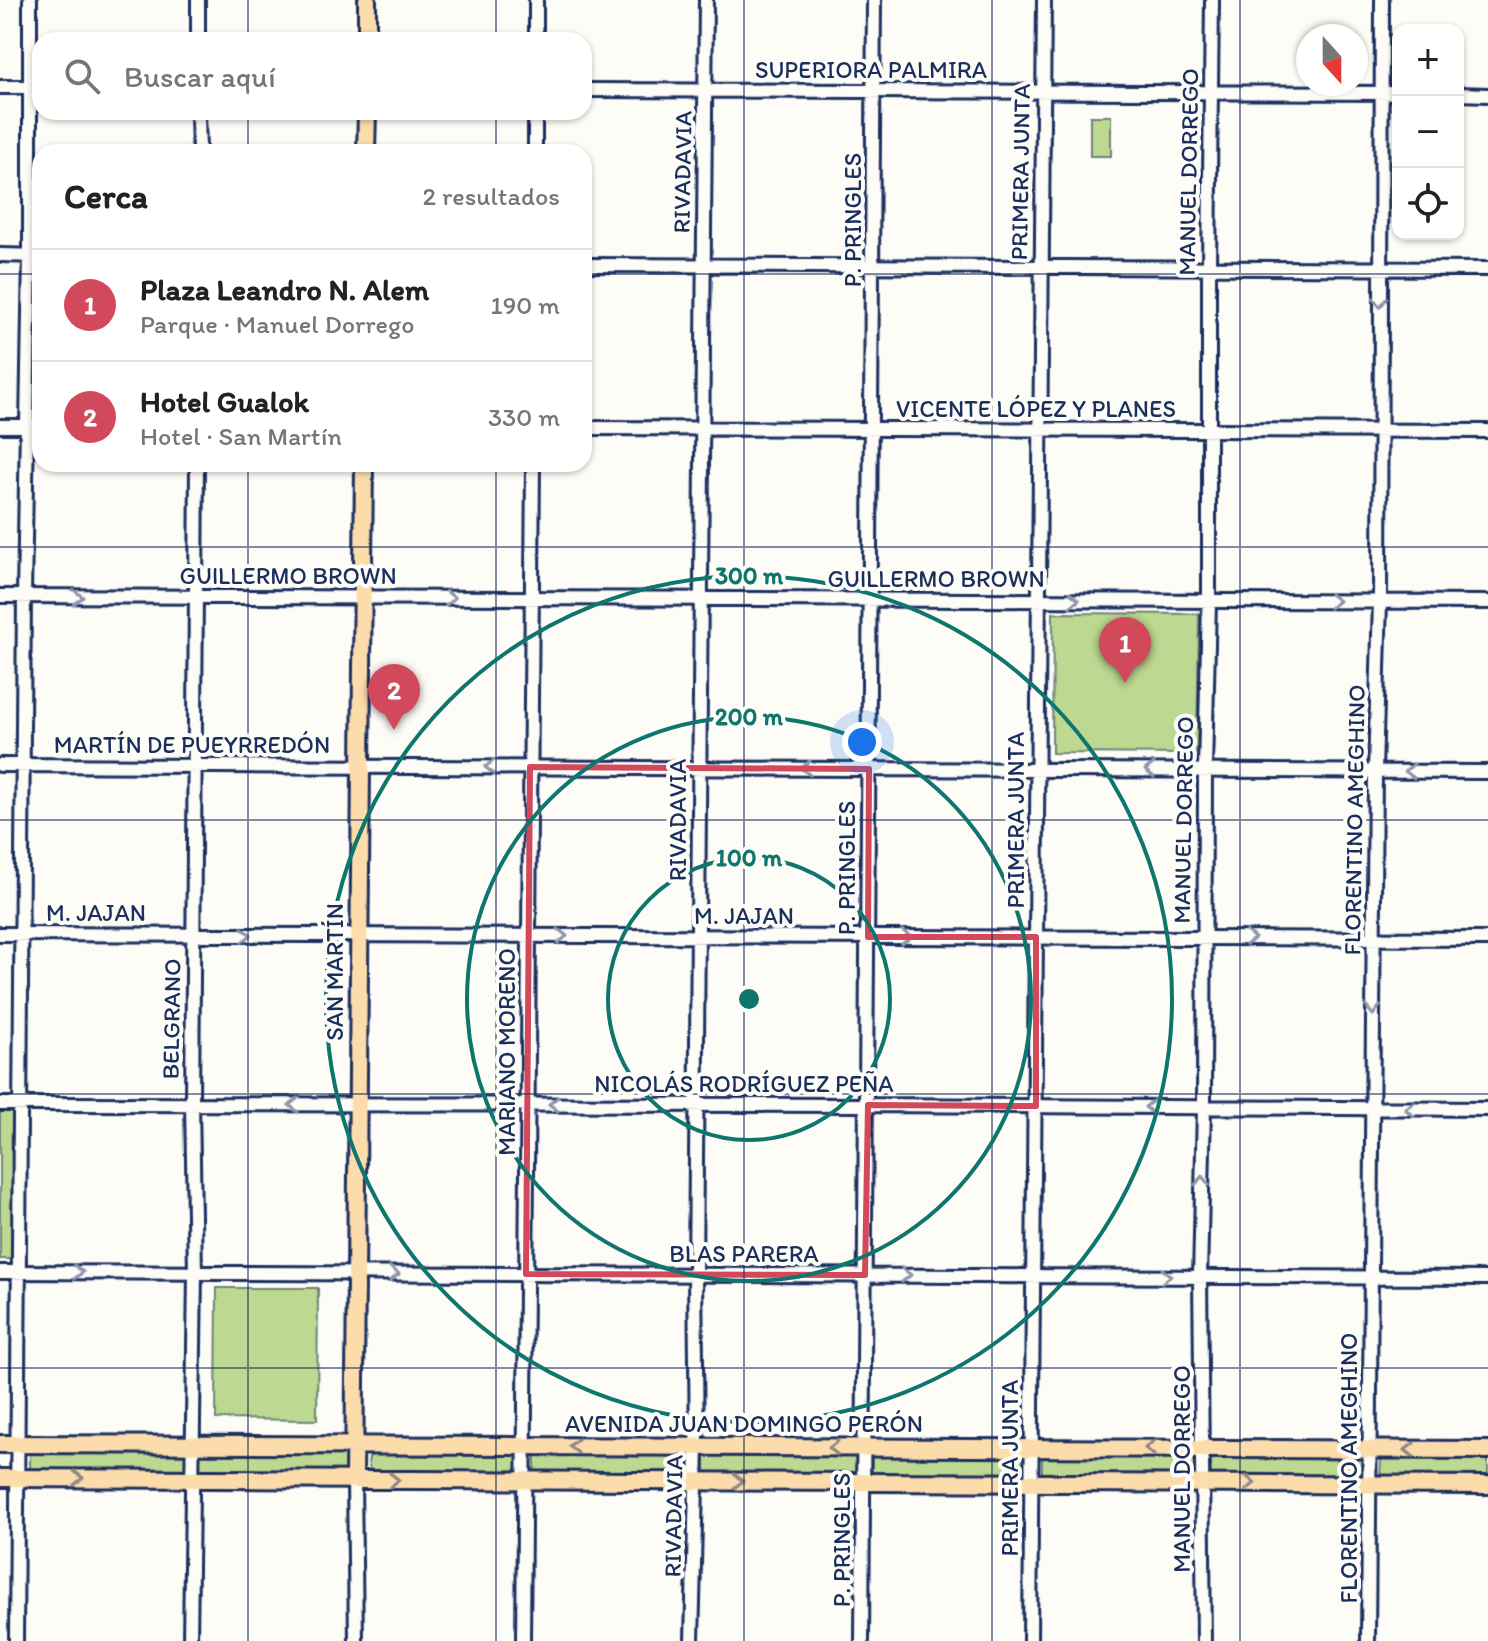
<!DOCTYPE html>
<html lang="es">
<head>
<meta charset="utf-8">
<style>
	:root { --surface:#fff; --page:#f2f2f2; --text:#222; --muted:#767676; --line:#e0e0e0; --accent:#d1495b }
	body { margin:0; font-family:Itim,sans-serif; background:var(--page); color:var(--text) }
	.controls { position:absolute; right:24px; top:24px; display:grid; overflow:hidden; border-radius:16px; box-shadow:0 2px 6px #0004 }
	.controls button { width:72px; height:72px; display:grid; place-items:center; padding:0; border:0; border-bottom:2px solid var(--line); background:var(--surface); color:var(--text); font:40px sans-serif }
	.compass { position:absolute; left:1296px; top:24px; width:72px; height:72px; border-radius:50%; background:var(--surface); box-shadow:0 2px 6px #0004; rotate:159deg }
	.you { position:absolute; left:862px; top:742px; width:28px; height:28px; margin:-20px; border:6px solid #fff; border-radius:50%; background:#1a73e8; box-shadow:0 0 0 12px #1a73e833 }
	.badge { display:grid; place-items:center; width:52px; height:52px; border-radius:50%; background:var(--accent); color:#fff; font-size:26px; font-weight:700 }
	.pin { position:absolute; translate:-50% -66px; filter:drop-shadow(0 2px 4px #0008) }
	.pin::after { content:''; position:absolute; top:42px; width:28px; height:24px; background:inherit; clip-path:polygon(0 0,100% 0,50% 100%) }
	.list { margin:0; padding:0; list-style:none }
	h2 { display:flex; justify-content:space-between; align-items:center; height:104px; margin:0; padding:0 32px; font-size:34px }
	h2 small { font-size:26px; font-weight:400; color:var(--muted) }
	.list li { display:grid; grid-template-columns:52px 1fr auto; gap:24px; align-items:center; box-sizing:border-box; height:112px; padding:0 32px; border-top:2px solid var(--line) }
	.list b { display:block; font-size:30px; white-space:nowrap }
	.list p { margin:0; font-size:26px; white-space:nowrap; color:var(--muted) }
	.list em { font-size:26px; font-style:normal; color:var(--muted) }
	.icon { flex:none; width:44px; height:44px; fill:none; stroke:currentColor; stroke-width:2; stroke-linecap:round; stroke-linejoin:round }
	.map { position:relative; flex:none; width:1488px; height:1641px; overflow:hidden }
	.search { position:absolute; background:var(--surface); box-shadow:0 2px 6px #0004; left:32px; top:32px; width:560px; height:88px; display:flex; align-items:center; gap:20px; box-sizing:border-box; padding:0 28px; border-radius:24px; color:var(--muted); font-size:30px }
	.panel { position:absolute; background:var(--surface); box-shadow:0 2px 6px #0004; left:32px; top:144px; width:560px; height:328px; border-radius:24px }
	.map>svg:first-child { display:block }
	.green { fill:#bdd890; stroke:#6c8477; stroke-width:2 }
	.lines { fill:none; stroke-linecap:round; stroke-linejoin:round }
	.minor-casing { stroke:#1b2f5e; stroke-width:18 }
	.major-casing { stroke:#1b2f5e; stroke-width:22 }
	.minor { stroke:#fdfcf7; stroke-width:12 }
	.major { stroke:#fddcac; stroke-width:16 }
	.oneway { stroke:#8c96aa }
	.oneway2 { stroke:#8c8685 }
	.marked { fill:none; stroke:#d1495b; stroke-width:6; stroke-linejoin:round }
	.grid { fill:none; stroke:#1b2f5e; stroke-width:2; stroke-opacity:0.55 }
	.ring { fill:none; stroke:#0f766e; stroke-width:4 }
	.labels { text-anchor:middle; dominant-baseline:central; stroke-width:8; stroke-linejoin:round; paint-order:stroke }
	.street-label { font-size:24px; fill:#1b2f5e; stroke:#fdfcf7 }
	.centre { fill:#0f766e; stroke:#fdfcf7; stroke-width:4 }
	.ring-label { font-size:24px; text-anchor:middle; font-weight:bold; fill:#0f766e; stroke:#fdfcf7; stroke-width:8; stroke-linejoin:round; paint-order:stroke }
</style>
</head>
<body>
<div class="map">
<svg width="1488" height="1641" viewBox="0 0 1488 1641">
	<rect width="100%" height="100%" fill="#fdfcf7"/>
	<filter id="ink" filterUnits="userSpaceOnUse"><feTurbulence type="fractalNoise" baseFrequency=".0125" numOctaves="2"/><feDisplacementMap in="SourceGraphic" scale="16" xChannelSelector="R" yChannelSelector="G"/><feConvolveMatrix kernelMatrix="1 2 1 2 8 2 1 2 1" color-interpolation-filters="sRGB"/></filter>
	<g filter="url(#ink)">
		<path class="green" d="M1090 116H1111V156H1090Z
			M1053 613 1199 614 1197 754 1052 753Z
			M0 1111H14V1259H0Z
			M217 1288H318L317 1420 216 1419Z
			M186 1449V1476H30V1450Z
			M198 1450 346 1451 351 1472 197 1475Z
			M373 1450 521 1452V1476L374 1474C366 1465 367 1460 373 1450Z
			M535 1450 693 1451 692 1476H535Z
			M705 1451 860 1453V1477L705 1476Z
			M872 1451 1029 1453V1477L872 1476Z
			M1042 1455H1196V1478H1042Z
			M1366 1455V1478L1211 1479V1456Z
			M1381 1457H1488V1480L1380 1479Z"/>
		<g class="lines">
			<defs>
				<path id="minor" d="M198 40V0
					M536 40V0
					M0 87H40
					M584 90 1398 93
					M1458 94 1488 95
					M198 112 199 152
					M535 152V112
					M0 255 40 256
					M584 265 1488 269
					M0 426H40
					M584 428 1488 431
					M0 596 1488 602
					M0 765 1488 772
					M0 934 1488 939
					M0 1104 868 1105 1488 1109
					M0 1272 1488 1278
					M354 1480 356 1641
					M16 1641 24 596 30 256V0
					M190 1641 195 1273 192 1104 197 464
					M523 1641 533 464
					M692 1641 697 1447 695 1275 706 0
					M862 1641 874 0
					M1030 1641 1044 0
					M1204 1641 1200 1277 1204 1108 1205 770 1209 601V268L1212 0
					M1368 1641 1375 771 1380 601 1382 0"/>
				<path id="major" d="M367 40V0
					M366 152 367 112
					M0 1444 1488 1450
					M0 1478 1488 1485
					M354 1480 364 464"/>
			</defs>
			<use href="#minor" class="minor-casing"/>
			<use href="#major" class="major-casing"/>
			<use href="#minor" class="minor"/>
			<use href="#major" class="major"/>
		</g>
		<defs><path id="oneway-chevron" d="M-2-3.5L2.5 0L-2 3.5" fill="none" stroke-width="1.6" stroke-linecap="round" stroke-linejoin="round" transform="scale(2)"/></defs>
		<g class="oneway">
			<use href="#oneway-chevron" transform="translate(1380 302) rotate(90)"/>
			<use href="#oneway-chevron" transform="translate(78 597)"/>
			<use href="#oneway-chevron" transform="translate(450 598)"/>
			<use href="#oneway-chevron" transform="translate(1074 600)"/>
			<use href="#oneway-chevron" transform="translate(1334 601)"/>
			<use href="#oneway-chevron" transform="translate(490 767) rotate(-180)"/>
			<use href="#oneway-chevron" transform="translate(806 768) rotate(-180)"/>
			<use href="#oneway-chevron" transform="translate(1150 770) rotate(-180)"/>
			<use href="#oneway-chevron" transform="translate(1410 771) rotate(-180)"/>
			<use href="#oneway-chevron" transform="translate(246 935)"/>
			<use href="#oneway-chevron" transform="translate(562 936)"/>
			<use href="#oneway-chevron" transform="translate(906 937)"/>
			<use href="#oneway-chevron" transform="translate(1250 938)"/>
			<use href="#oneway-chevron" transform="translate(1373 1010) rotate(90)"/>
			<use href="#oneway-chevron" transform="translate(554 1104) rotate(-179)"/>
			<use href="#oneway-chevron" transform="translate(294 1105) rotate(-180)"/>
			<use href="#oneway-chevron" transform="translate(1150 1107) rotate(-179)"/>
			<use href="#oneway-chevron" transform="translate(1410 1109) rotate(-180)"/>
			<use href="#oneway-chevron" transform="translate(1202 1181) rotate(-89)"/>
			<use href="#oneway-chevron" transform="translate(78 1272)"/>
			<use href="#oneway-chevron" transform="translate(394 1274)"/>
			<use href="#oneway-chevron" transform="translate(906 1275)"/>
			<use href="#oneway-chevron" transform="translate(1166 1276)"/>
		</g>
		<g class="oneway2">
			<use href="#oneway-chevron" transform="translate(574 1446) rotate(-180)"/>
			<use href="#oneway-chevron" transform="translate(834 1448) rotate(-180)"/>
			<use href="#oneway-chevron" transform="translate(1150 1448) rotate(180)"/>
			<use href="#oneway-chevron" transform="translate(1410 1450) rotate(-180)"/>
			<use href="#oneway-chevron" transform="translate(78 1478)"/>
			<use href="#oneway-chevron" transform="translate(394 1480)"/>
			<use href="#oneway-chevron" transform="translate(738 1481)"/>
			<use href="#oneway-chevron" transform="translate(1250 1483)"/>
		</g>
	</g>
	<path class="marked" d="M530 767 869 769 868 937H1036V1106L868 1105 865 1275 526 1274Z"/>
	<path class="grid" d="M248 0V40M496 0V40M744 0V1641M992 0V1641M1240 0V1641M248 112V152M496 112V152M0 274H40M584 274H1488M248 464V1641M496 464V1641M0 547H1488M0 820H1488M0 1094H1488M0 1368H1488"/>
	<g class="ring">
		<circle cx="749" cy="999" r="141"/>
		<circle cx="749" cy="999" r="282"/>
		<circle cx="749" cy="999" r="423"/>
	</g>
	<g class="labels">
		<g class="street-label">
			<text x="871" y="69">SUPERIORA PALMIRA</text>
			<text transform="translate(682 172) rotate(-89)">RIVADAVIA</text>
			<text transform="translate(1020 172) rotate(-89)">PRIMERA JUNTA</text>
			<text transform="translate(1188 172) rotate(-89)">MANUEL DORREGO</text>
			<text transform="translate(852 220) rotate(-90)">P. PRINGLES</text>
			<text x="1036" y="408">VICENTE LÓPEZ Y PLANES</text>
			<text x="288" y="575">GUILLERMO BROWN</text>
			<text x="936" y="578">GUILLERMO BROWN</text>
			<text x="192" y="744">MARTÍN DE PUEYRREDÓN</text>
			<text transform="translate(677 820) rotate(-90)">RIVADAVIA</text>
			<text transform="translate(1015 820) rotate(-90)">PRIMERA JUNTA</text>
			<text transform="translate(1183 820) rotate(-89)">MANUEL DORREGO</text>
			<text transform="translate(1354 820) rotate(-89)">FLORENTINO AMEGHINO</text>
			<text transform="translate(846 868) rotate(-90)">P. PRINGLES</text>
			<text x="96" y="912">M. JAJAN</text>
			<text x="744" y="915">M. JAJAN</text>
			<text transform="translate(334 972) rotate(-90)">SAN MARTÍN</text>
			<text transform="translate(171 1019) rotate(-89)">BELGRANO</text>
			<text transform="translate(506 1052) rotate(-90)">MARIANO MORENO</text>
			<text x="744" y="1083">NICOLÁS RODRÍGUEZ PEÑA</text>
			<text x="744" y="1253">BLAS PARERA</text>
			<text x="744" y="1423">AVENIDA JUAN DOMINGO PERÓN</text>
			<text transform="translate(1009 1468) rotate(-90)">PRIMERA JUNTA</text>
			<text transform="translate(1348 1468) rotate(-90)">FLORENTINO AMEGHINO</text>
			<text transform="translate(1181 1469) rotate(-90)">MANUEL DORREGO</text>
			<text transform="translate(673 1516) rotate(-89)">RIVADAVIA</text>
			<text transform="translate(841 1540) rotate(-90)">P. PRINGLES</text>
		</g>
	</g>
	<circle cx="749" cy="999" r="12" class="centre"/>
	<g class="ring-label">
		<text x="749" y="584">300 m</text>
		<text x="749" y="725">200 m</text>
		<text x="749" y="866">100 m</text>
	</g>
</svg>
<div class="controls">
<button>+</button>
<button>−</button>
<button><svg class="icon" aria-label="locate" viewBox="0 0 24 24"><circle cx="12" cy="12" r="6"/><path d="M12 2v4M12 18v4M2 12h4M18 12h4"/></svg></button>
</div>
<svg class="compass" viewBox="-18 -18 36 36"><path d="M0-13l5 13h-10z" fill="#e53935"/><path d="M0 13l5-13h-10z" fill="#767676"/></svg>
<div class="you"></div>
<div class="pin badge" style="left:1125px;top:683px">1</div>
<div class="pin badge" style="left:394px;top:730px">2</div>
<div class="search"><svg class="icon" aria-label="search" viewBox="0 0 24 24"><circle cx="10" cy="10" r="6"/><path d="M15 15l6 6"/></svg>Buscar aquí</div>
<section class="panel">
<h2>Cerca<small>2 resultados</small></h2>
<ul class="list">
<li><span class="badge">1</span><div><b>Plaza Leandro N. Alem</b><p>Parque · Manuel Dorrego</p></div><em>190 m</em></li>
<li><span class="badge">2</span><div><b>Hotel Gualok</b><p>Hotel · San Martín</p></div><em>330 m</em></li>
</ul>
</section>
</div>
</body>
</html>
